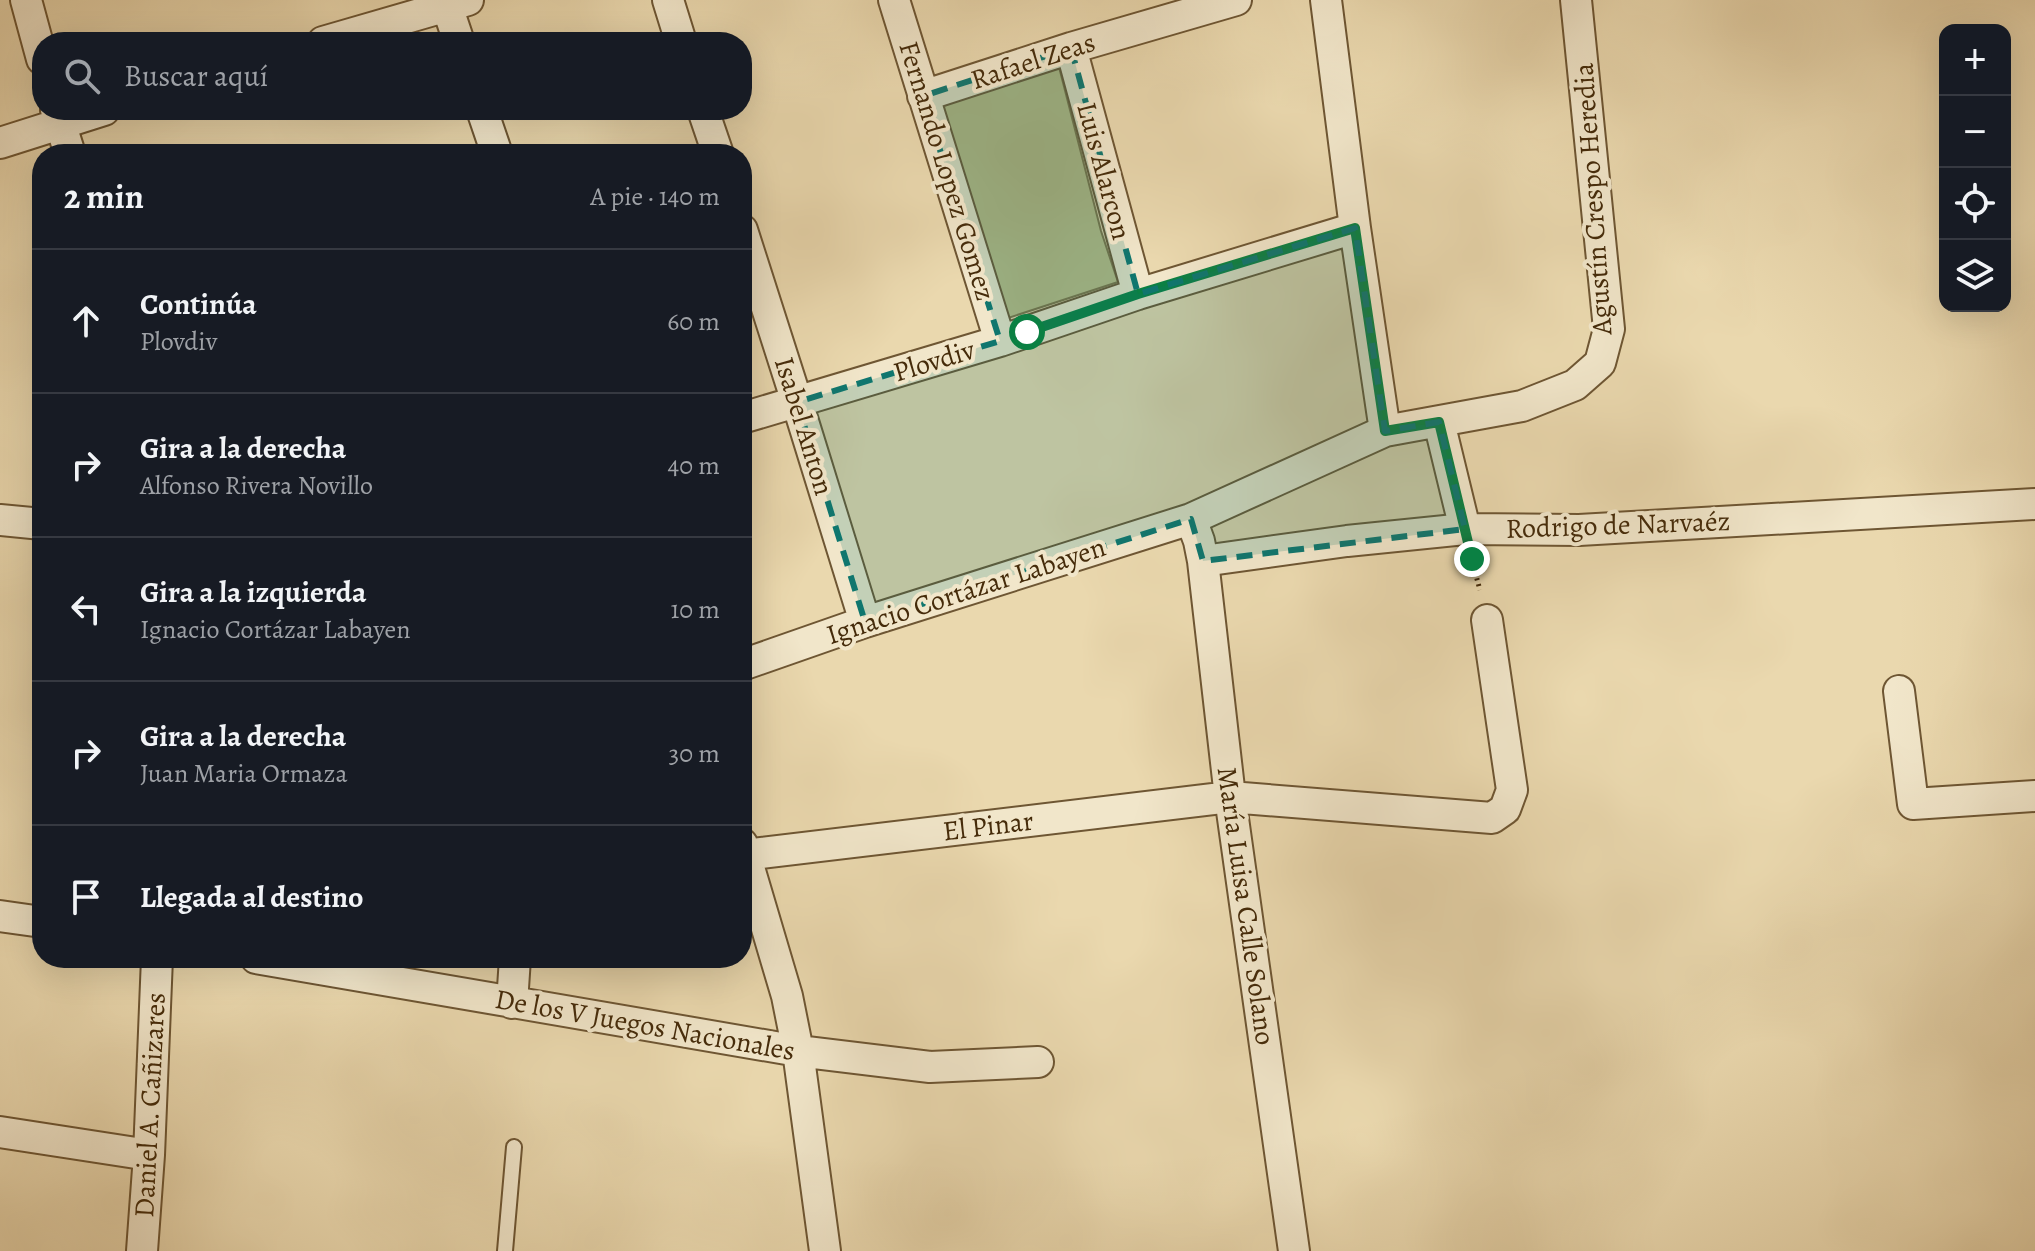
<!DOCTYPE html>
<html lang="es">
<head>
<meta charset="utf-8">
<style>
	:root { --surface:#171b24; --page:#20242c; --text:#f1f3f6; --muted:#9ea1a6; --line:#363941 }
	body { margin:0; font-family:Alegreya,serif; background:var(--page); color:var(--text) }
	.controls { position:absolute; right:24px; top:24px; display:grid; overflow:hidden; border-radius:16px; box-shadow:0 8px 32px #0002 }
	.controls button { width:72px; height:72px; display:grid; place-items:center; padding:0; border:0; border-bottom:2px solid var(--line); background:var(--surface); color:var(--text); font:40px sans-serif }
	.stop { position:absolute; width:24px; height:24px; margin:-18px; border:6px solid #0b8043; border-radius:50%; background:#fff }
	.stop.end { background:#0b8043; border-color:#fff; box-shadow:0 2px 8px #0008 }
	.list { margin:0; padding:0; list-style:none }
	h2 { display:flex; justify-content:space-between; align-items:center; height:104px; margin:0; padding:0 32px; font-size:34px }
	h2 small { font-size:26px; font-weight:400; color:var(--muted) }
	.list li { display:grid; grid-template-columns:52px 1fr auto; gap:24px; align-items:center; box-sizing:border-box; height:144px; padding:0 32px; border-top:2px solid var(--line) }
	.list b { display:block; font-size:30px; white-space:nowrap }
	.list p { margin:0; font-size:26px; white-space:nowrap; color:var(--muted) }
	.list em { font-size:26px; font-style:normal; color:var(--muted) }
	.icon { flex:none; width:44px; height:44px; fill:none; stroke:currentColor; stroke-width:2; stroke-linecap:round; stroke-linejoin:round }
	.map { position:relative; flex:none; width:2035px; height:1251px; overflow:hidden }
	.search { position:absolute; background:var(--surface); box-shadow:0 8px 32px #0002; left:32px; top:32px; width:720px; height:88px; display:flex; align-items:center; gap:20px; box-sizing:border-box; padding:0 28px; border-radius:32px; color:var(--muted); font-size:30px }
	.panel { position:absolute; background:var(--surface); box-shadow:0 8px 32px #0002; left:32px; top:144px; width:720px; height:824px; border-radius:32px }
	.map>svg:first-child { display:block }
	.green { fill:#bdbd86; stroke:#817448; stroke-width:2 }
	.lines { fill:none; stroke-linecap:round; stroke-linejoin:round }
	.service-casing { stroke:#6e5633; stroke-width:18 }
	.minor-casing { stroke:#6e5633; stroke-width:34 }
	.path { stroke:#452b0a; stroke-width:5; stroke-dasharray:2 4; stroke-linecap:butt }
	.service { stroke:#f1e6ca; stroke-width:14 }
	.minor { stroke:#f1e6ca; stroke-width:30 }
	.route { stroke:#0b8043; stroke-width:10 }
	.marked { fill:#0f766e; fill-opacity:0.2; stroke:#0f766e; stroke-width:6; stroke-dasharray:16 10; stroke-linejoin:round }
	.labels { text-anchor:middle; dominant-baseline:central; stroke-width:8; stroke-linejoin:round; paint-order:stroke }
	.street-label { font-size:28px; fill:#452b0a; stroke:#f1e6ca }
</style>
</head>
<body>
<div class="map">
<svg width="2035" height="1251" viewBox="0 0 2035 1251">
	<rect width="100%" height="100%" fill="#ead8ae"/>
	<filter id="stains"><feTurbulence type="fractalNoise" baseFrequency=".0025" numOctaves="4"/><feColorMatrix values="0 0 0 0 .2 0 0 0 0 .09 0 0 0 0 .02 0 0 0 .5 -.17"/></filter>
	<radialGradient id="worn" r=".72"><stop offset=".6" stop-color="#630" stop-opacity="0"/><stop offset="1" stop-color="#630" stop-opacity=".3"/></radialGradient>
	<path class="green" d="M1059 67 1101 231 1118 282 1002 320 931 107Z"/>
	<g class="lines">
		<defs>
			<path id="service" d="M505 1251 514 1147"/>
			<path id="minor" d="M26 0 42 59
				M445 0 459 42
				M668 0 681 42
				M894 0 1000 341
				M1326 0 1355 228 1385 431
				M323 42 468 0
				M1071 48 1138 294
				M923 96 1071 48 1236 0
				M56 110 70 154
				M482 110 497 154
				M703 110 718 154
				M0 143 104 110
				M742 230 797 402 865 622
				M742 418 1000 341 1138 294 1355 228
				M1439 422 1465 529
				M1191 519 1385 431 1522 406 1575 385 1600 363 1609 329 1576 0
				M0 520 42 524
				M1203 561 1347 541 1465 529 1579 530 2035 504
				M742 665 865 622 1191 519 1199 541 1203 561 1230 797 1294 1251
				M1899 691 1913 804 2035 796
				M742 844 787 996 798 1051 825 1251
				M745 855 1230 797 1492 818 1505 809 1512 790 1487 620
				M0 916 42 922
				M256 958 798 1051 930 1067 1038 1062
				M512 1003 515 958
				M0 1132 149 1155
				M142 1251 149 1155 157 958"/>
		</defs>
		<use href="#service" class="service-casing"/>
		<use href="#minor" class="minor-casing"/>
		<path class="path" d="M1472 561 1480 590"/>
		<use href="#service" class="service"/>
		<use href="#minor" class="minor"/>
	</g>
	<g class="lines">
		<path class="route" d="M1027 332 1138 294 1355 228 1385 431 1439 422 1472 559"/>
	</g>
	<path class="marked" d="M1071 48 1138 294 1355 228 1385 431 1439 422 1465 529 1203 561 1191 519 865 622 797 402 1000 341 923 96Z"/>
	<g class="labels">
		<g class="street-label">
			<text transform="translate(1033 61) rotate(-18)">Rafael Zeas</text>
			<text transform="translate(947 171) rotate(73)">Fernando Lopez Gomez</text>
			<text transform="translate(1104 171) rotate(75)">Luis Alarcon</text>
			<text transform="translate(1593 199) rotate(-94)">Agustín Crespo Heredia</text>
			<text transform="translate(934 361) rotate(-17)">Plovdiv</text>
			<text transform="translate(804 426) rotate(73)">Isabel Anton</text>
			<text transform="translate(1618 525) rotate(-2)">Rodrigo de Narvaéz</text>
			<text transform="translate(966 591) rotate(-18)">Ignacio Cortázar Labayen</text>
			<text transform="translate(988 826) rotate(-7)">El Pinar</text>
			<text transform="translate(1246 906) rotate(82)">María Luisa Calle Solano</text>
			<text transform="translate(645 1025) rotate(10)">De los V Juegos Nacionales</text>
			<text transform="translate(150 1105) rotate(-87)">Daniel A. Cañizares</text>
		</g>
	</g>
	<rect width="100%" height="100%" filter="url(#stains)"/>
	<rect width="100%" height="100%" fill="url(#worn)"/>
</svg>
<div class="controls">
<button>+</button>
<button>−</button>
<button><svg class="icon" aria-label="locate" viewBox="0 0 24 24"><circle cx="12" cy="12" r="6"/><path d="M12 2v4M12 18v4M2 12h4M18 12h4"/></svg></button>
<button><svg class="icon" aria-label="layers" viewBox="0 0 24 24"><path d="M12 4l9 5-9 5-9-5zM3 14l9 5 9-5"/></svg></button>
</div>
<div class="stop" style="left:1027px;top:332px"></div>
<div class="stop end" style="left:1472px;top:559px"></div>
<div class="search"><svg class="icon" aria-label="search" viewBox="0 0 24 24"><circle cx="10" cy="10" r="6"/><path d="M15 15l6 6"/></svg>Buscar aquí</div>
<section class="panel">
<h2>2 min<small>A pie · 140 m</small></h2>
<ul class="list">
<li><svg class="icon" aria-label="ahead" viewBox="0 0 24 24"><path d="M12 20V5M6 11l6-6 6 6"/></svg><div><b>Continúa</b><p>Plovdiv</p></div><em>60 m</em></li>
<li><svg class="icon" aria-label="right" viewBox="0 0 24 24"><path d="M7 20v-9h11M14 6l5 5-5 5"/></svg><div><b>Gira a la derecha</b><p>Alfonso Rivera Novillo</p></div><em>40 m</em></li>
<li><svg class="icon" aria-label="left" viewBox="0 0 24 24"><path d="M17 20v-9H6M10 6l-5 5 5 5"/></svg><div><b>Gira a la izquierda</b><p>Ignacio Cortázar Labayen</p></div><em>10 m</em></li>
<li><svg class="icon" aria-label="right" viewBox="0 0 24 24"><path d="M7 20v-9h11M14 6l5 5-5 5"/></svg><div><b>Gira a la derecha</b><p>Juan Maria Ormaza</p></div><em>30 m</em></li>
<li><svg class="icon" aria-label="arrive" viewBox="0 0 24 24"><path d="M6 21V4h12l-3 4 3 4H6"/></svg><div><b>Llegada al destino</b></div></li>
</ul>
</section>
</div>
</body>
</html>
